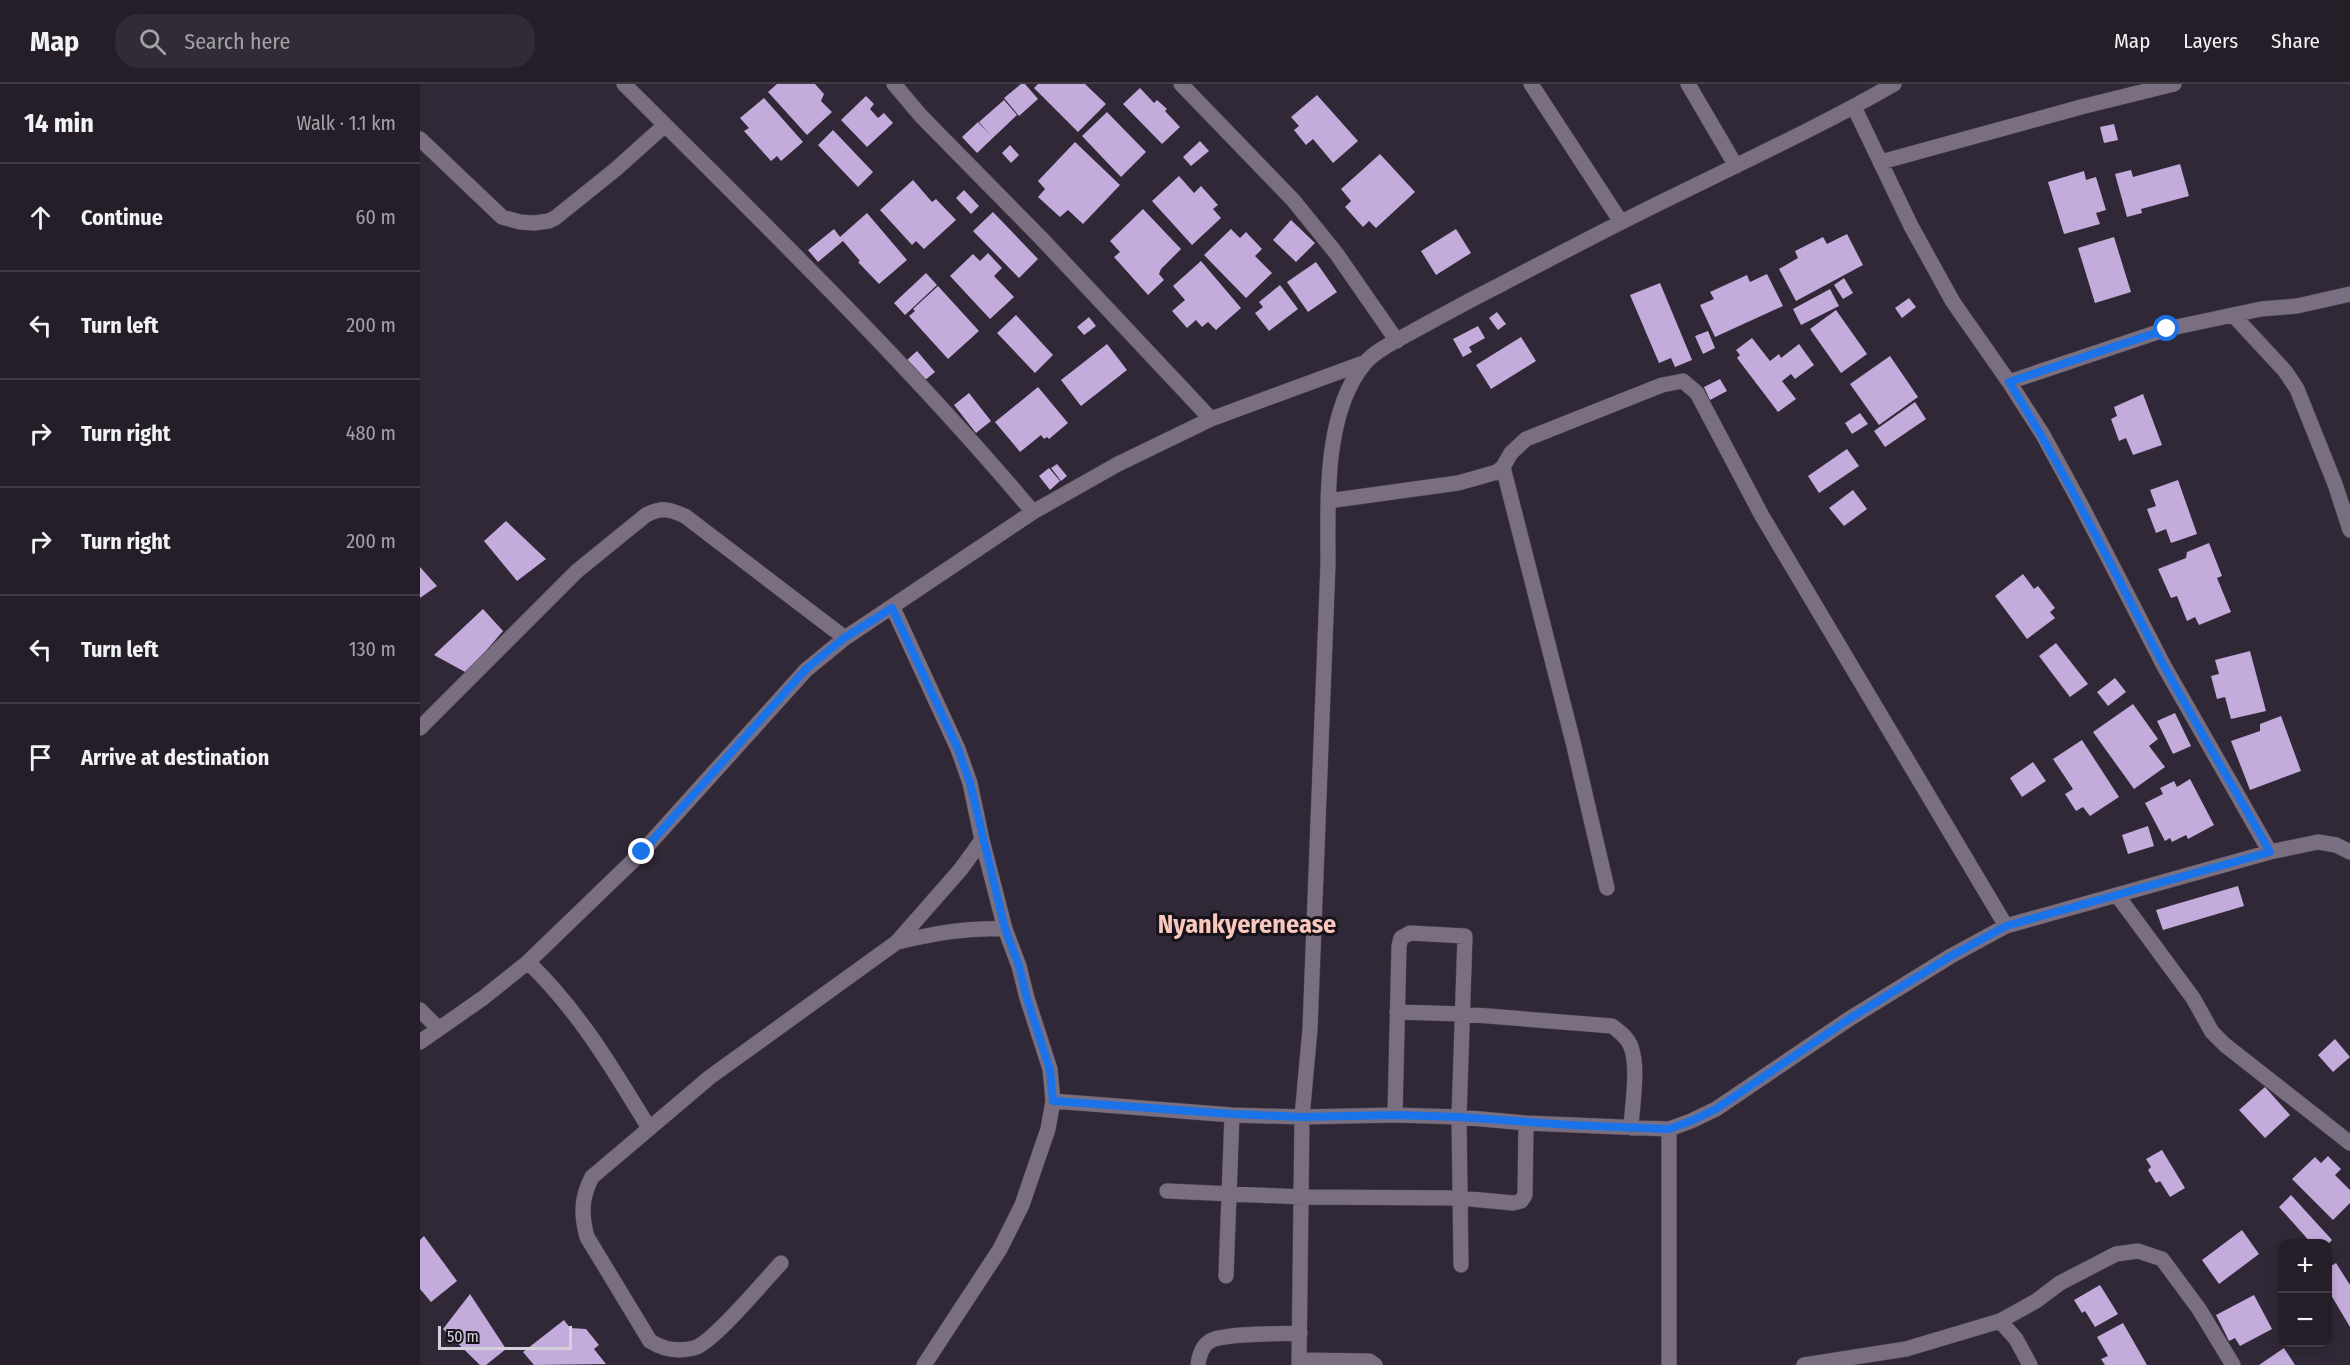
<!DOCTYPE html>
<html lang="en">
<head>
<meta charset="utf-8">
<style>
	:root { --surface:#251e29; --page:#312b35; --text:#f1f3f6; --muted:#a3a2a8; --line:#423c46 }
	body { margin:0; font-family:"Fira Sans Condensed",sans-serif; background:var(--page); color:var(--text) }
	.controls { position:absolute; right:18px; bottom:18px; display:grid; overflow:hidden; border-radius:12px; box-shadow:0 3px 9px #0003 }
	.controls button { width:54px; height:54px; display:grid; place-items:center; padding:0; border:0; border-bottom:2px solid var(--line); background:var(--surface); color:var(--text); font:30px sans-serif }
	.scale { position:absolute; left:18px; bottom:15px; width:134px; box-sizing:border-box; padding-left:6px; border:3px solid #d5d0d9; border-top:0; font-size:16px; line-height:21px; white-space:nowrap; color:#d5d0d9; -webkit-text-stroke:4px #17131a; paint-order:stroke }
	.stop { position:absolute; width:18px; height:18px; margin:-14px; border:4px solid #1a73e8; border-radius:50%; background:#fff }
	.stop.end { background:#1a73e8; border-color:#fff; box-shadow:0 2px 6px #0008 }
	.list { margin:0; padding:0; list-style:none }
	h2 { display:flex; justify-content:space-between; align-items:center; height:78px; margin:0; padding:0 24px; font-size:26px }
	h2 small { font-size:20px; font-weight:400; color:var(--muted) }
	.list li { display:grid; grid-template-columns:39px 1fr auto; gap:18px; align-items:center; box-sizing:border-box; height:108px; padding:0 24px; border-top:2px solid var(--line) }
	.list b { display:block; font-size:22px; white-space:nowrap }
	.list em { font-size:20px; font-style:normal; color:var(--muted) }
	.icon { flex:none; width:33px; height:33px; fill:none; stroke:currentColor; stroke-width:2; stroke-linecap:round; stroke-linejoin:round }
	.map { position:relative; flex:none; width:1930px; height:1281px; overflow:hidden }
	header { display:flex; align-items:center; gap:36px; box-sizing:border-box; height:84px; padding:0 30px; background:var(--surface); border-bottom:2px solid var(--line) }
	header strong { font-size:28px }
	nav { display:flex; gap:33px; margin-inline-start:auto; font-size:21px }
	.search { width:420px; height:54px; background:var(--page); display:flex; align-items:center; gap:15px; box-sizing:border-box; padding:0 21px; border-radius:24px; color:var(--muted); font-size:22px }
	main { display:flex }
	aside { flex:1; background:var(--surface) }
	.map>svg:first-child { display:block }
	.building { fill:#c3abdc }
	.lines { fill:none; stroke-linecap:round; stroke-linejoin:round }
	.minor-casing { stroke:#4a434f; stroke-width:16 }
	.minor { stroke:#7a6f80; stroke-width:15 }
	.route { stroke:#1a73e8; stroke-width:8 }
	.labels { text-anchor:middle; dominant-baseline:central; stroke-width:6; stroke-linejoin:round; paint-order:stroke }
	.district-label { font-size:26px; font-weight:bold; fill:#fac7bd; stroke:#17131a }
</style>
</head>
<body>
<header>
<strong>Map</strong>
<div class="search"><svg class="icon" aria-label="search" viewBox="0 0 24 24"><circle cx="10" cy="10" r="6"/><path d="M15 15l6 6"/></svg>Search here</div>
<nav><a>Map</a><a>Layers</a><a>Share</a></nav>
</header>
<main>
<aside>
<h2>14 min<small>Walk · 1.1 km</small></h2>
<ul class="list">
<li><svg class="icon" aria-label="ahead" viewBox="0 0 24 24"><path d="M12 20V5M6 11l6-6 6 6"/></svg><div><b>Continue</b></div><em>60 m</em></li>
<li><svg class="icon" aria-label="left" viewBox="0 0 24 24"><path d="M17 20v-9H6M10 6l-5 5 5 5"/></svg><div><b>Turn left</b></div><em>200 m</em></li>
<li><svg class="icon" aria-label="right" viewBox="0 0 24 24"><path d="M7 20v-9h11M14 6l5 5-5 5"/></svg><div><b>Turn right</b></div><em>480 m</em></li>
<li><svg class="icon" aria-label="right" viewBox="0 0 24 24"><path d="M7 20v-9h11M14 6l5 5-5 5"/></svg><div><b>Turn right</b></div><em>200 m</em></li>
<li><svg class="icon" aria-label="left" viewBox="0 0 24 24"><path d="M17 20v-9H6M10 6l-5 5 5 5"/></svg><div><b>Turn left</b></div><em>130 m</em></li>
<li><svg class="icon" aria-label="arrive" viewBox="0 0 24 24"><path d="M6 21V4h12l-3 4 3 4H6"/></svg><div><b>Arrive at destination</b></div></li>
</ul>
</aside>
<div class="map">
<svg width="1930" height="1281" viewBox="0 0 1930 1281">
	<rect width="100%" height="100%" fill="#312837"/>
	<path class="building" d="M357 0H395L404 10 401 17 412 28 387 51 348 8Z
		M601 0H605L618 15 599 32 584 14Z
		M618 0H665L686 20 658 48 614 4Z
		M720 4 734 19 737 16 747 25 745 27 760 43 742 60 703 20Z
		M897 11 938 57 913 79 893 55 886 61 874 46 879 42 871 33Z
		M446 12 454 20 450 25 458 34 464 29 473 39 447 63 421 36Z
		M344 14 383 58 361 77 357 72 351 77 324 47 329 44 320 34Z
		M584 16 597 31 557 69 542 53 558 38 570 51 559 38Z
		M687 28 726 68 701 93 662 52Z
		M1694 40 1698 56 1684 59 1680 43Z
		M413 46 453 88 438 103 398 61Z
		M780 57 789 67 771 82 763 73Z
		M655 58 700 101 663 140 648 126 640 133 618 113 625 105 618 97Z
		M590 61 599 71 591 79 582 69Z
		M960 70 995 108 956 144 949 137 943 143 925 123 931 117 921 105Z
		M1760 80 1769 112 1721 125 1722 129 1707 133 1695 90 1711 86 1713 93Z
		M1664 87 1666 96 1676 93 1686 126 1676 129 1680 140 1644 150 1628 98Z
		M759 92 774 109 781 102 798 121 793 125 801 134 772 161 732 117Z
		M493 96 512 118 516 115 536 136 504 165 496 157 492 161 460 126Z
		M544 106 559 122 551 130 536 114Z
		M723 125 761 165 741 185 739 190 744 196 728 211 694 173 700 168 690 157Z
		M573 128 618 175 599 194 553 147Z
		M447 129 487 176 459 200 438 178 440 177 423 157 398 178 388 166 414 145 420 153Z
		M871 136 895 159 876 178 853 156Z
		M811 145 820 154 826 148 842 165 835 172 852 189 826 214 784 171Z
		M1036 145 1051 169 1016 191 1001 167Z
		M1427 150 1443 181 1376 217 1359 185 1378 174 1375 167 1403 153 1407 160Z
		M1694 153 1711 208 1675 219 1658 164Z
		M568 169 582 184 574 192 594 213 570 235 530 192 553 170 560 177Z
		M781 177 821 224 796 246 788 238 782 243 776 236 767 244 752 227 765 216 753 202Z
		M896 178 917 208 888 228 867 198Z
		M506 189 517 201 485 231 474 219Z
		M1347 190 1363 222 1295 253 1280 221 1294 215 1290 208 1327 191 1330 198Z
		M1424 194 1433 209 1423 215 1414 201Z
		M1240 199 1272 276 1255 283 1251 274 1239 279 1210 211Z
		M860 201 878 225 849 247 835 229 843 223 839 218Z
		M518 202 559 247 528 275 489 232 495 227 493 225Z
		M1410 205 1419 222 1381 241 1373 225Z
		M1489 214 1496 223 1482 234 1475 224Z
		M1416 226 1447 270 1421 289 1390 245Z
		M1077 228 1086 240 1078 246 1069 234Z
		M596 231 633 271 615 289 577 249Z
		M669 233 676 242 664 251 657 243Z
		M1058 242 1065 254 1049 263 1052 268 1043 273 1033 255Z
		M1288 247 1295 264 1283 270 1275 252Z
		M1101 253 1116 277 1071 305 1056 281Z
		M1332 254 1350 277 1359 270 1361 274 1379 260 1394 281 1375 295 1371 290 1362 297 1376 315 1358 328 1317 274 1320 271 1316 266Z
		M687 260 707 286 661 322 641 296Z
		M497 267 515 288 504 297 486 277Z
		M1470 272 1498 313 1459 341 1430 300Z
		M1300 295 1307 307 1290 316 1284 303Z
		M618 303 648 339 629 355 627 353 624 355 621 351 600 368 575 338Z
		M549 309 571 337 556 349 534 321Z
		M1723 310 1742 361 1713 371 1706 354 1699 357 1691 335 1697 332 1694 323Z
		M1495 318 1506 335 1465 363 1454 347Z
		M1440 329 1448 340 1432 350 1425 339Z
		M1427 365 1439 382 1399 409 1388 392Z
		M637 380 647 392 641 397 631 384Z
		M629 384 640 397 630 406 619 392Z
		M1758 396 1777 450 1751 459 1746 445 1736 449 1727 425 1736 422 1730 406Z
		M1433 406 1447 425 1424 442 1409 424Z
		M86 437 126 475 97 497 64 457Z
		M1789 459 1802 492 1797 494 1811 528 1779 541 1775 533 1767 537 1757 512 1751 514 1738 485 1766 474 1767 468Z
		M0 483 17 502 0 514Z
		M1603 490 1614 505 1618 502 1635 524 1630 528 1635 534 1607 555 1575 512Z
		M63 525 83 547 47 589 14 571Z
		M1636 559 1668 600 1650 613 1619 572Z
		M1830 567 1846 627 1811 635 1805 613 1797 615 1791 592 1799 590 1795 576Z
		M1695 594 1706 608 1688 622 1677 608Z
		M1713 620 1738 655 1729 662 1745 683 1714 705 1673 648Z
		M1755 629 1771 662 1753 670 1737 637Z
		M1861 632 1881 687 1830 706 1811 657 1840 647V640Z
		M1662 656 1699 713 1670 732 1663 723 1656 727 1645 710 1653 705 1633 675Z
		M1613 678 1626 697 1602 713 1590 694Z
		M1770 695 1794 741 1768 755 1766 751 1752 758 1750 754 1745 757 1725 719 1743 710 1740 704 1754 697 1757 703Z
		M1728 742 1734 762 1708 770 1702 751Z
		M1818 802 1824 822 1743 846 1736 826Z
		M1915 955 1930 973 1913 988 1898 971Z
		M1845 1003 1870 1031 1845 1054 1819 1026Z
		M1742 1066 1765 1104 1750 1113 1740 1097 1736 1099 1728 1086 1731 1083 1726 1075Z
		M1908 1072 1921 1085 1915 1091 1930 1106V1119L1913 1136 1872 1095 1895 1073 1901 1079Z
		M1871 1111 1912 1156 1908 1160H1892L1859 1123Z
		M1822 1146 1839 1170 1799 1200 1782 1176Z
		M4 1152 37 1197 11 1218 0 1205V1156Z
		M1916 1179 1930 1201V1243L1908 1206V1184Z
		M1680 1201 1698 1230 1675 1243 1665 1227 1662 1229 1654 1216Z
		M50 1210 86 1265 66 1281H60L23 1245Z
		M1834 1211 1852 1245 1820 1262 1815 1254 1809 1257 1796 1231Z
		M144 1236 150 1244 166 1245 179 1261 174 1265 186 1280 114 1281 103 1268Z
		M1703 1239 1727 1281H1685L1681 1275 1688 1272 1677 1253Z
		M1864 1264 1875 1281H1839Z"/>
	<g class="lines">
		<defs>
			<path id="minor" d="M204 0C344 140 486 277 613 428
				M474 0 501 32 621 154 791 335
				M761 0 873 116 916 169 977 257
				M1111 0 1201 138
				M1268 0 1316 82
				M1434 23 1491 142 1533 218 1589 298 1623 351 1659 417 1744 582 1850 768
				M0 55 82 133 100 138 114 139 129 137 135 134 196 85 245 41
				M1461 78 1661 23 1754 0
				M1813 231 1865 287 1877 305 1915 400 1930 446
				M1589 298 1747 245 1841 225 1877 222 1930 210
				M1083 383 1153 658 1187 804
				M908 417 1038 399 1056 394 1077 388 1083 383 1091 369 1106 355 1242 301 1263 297 1277 309 1342 432 1586 842
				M0 644 157 487 226 431C242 423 249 425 265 432L425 554
				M1697 811 1773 914 1792 948 1805 961 1930 1059
				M477 858C514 850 546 843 585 845
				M108 878C159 927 193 985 229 1044
				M0 926 18 944
				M977 928 1043 930 1192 942C1200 948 1208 954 1211 963 1219 984 1212 1021 1211 1044
				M0 958 63 914 108 878 222 768 386 586 425 554 613 428 698 380 791 335 946 278
				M633 1017 812 1031 882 1033 975 1031 1039 1033 1106 1039 1249 1045 1271 1037 1296 1025 1429 935 1531 872 1586 842 1850 768 1898 758 1916 761 1930 768
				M975 1031 979 862 981 854 990 849 1045 852 1039 1033 1041 1181
				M747 1107 883 1113 1040 1114 1093 1119 1101 1117 1105 1111 1106 1039
				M361 1179C345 1196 292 1260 274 1264 258 1268 244 1266 230 1257L167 1153C161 1131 161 1114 172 1093L290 993 477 858 541 785 562 756 550 699 538 665 473 524
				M806 1192 812 1031
				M1580 1237 1616 1217 1640 1199 1696 1170 1718 1167 1742 1175 1779 1225 1813 1281
				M879 1276 949 1277 955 1281
				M504 1281 580 1165 602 1121 628 1045 633 1017 630 985 607 914 599 882 585 845 562 756
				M778 1281C779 1272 782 1262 790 1257 804 1249 862 1250 880 1249
				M879 1281 882 1033 890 945 908 480C908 419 903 329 945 279 956 266 976 257 990 249 1019 233 1048 217 1078 202 1137 171 1196 140 1256 111 1329 75 1403 41 1474 0
				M1249 1281V1045
				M1384 1281 1486 1265 1580 1237 1596 1255 1610 1281"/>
		</defs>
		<use href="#minor" class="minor-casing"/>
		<use href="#minor" class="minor"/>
	</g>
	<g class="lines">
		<path class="route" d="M222 768 386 585 424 554 472 524 538 665 550 699 585 845 599 882 607 915 630 986 633 1017 812 1030 882 1033 975 1031 1039 1033 1150 1041 1249 1045 1271 1037 1296 1025 1429 935 1531 872 1586 842 1850 768C1815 706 1778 644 1744 582 1693 486 1646 389 1589 298L1747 245"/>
	</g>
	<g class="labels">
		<g class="district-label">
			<text x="827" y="840">Nyankyerenease</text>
		</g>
	</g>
</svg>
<div class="controls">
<button>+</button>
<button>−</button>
</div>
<div class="scale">50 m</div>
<div class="stop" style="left:1747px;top:245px"></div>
<div class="stop end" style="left:222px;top:768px"></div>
</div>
</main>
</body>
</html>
